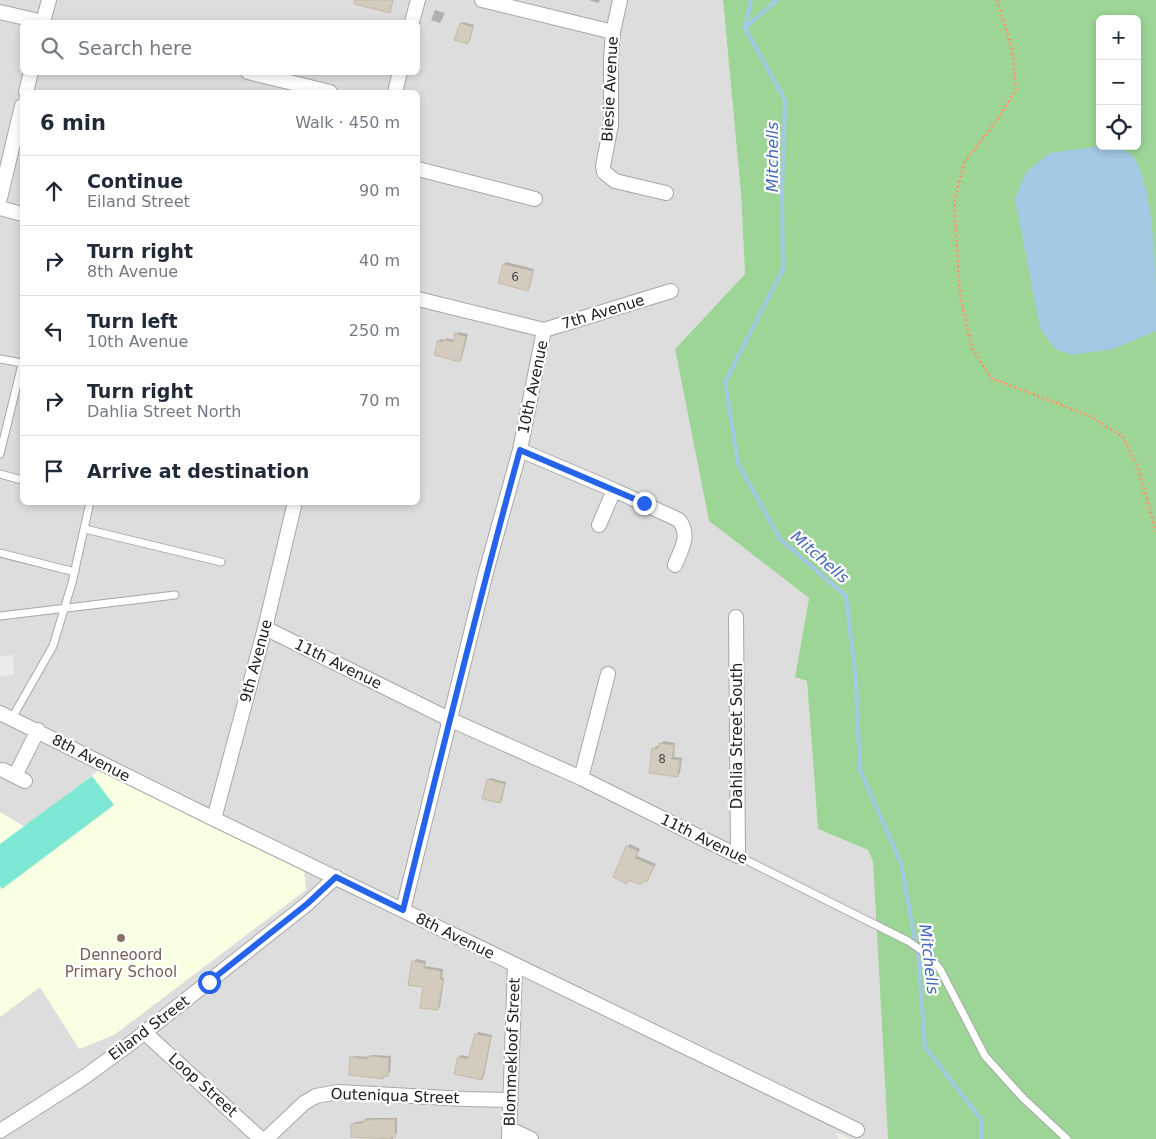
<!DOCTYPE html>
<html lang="en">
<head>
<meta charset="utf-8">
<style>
	:root { --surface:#fff; --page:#f6f6f7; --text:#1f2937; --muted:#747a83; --line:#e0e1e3 }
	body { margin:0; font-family:"DejaVu Sans",sans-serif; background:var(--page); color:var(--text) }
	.controls { position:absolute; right:15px; top:15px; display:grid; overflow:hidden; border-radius:8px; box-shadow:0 2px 8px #0003 }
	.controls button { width:45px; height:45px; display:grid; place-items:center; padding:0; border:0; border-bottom:1px solid var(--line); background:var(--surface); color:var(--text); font:25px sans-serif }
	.stop { position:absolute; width:15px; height:15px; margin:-11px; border:4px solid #2563eb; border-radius:50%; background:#fff }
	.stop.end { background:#2563eb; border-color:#fff; box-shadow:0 1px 5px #0008 }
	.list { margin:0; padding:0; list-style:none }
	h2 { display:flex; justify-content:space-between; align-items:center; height:65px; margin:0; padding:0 20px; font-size:21px }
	h2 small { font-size:16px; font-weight:400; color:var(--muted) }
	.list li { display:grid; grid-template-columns:32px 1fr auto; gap:15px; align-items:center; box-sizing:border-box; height:70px; padding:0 20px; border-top:1px solid var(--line) }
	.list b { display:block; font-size:19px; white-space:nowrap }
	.list p { margin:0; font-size:16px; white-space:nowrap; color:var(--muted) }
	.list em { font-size:16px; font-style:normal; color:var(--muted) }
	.icon { flex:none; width:28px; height:28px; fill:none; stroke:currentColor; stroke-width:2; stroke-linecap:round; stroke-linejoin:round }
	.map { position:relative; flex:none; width:1156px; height:1139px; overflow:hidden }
	.search { position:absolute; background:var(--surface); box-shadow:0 2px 8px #0003; left:20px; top:20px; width:400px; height:55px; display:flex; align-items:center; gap:12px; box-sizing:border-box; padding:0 18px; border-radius:8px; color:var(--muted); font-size:19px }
	.panel { position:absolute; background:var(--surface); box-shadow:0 2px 8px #0003; left:20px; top:90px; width:400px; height:415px; border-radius:8px }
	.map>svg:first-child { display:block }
	.residential { fill:#dedddd; fill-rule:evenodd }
	.education { fill:#f9ffe2 }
	.forest { fill:#9dd597; fill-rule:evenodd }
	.pitch { fill:#7de8d4 }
	.parking { fill:#ececec }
	.water { fill:#a2c8e3 }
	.shadow { fill:#0003 }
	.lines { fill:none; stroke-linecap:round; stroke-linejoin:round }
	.stream { stroke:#a2c8e3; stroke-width:4 }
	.building { fill:#d2cbbe; stroke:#c5baa7 }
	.lane-casing { stroke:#a7a7a7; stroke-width:9 }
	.street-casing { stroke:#a7a7a7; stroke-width:16 }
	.path { stroke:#ff976a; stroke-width:2.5; stroke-dasharray:2.5 2.5; stroke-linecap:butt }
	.lane { stroke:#fff; stroke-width:7 }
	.street { stroke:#fff; stroke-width:14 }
	.route { stroke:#2563eb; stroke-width:6 }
	.education-dot { fill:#8d6e63; stroke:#fff; stroke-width:2 }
	.labels { text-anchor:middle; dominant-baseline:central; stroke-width:4.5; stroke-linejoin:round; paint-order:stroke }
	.number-label { font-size:12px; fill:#4c4b48 }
	.street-label { font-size:15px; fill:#202020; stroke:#fff }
	.education-label { font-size:15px; fill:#785e54; stroke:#fff }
	.water-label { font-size:16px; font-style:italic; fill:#4266ba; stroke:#fff }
</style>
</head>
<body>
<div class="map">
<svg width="1156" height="1139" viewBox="0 0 1156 1139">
	<rect width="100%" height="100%" fill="#f2f0e6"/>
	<path class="residential" d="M0 0H723L741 194 745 274 675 349 709 521 809 598 795 677 807 681 818 829 868 850 873 861 888 1139H851L837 1133 838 1139H0ZM22 22H418V72H22ZM22 92H418V502H22Z"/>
	<path class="education" d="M99 770 304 870 306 890 114 1035 79 1049 40 987 0 1017V812L25 827Z"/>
	<path class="forest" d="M723 0H1156V1139H888L873 861 868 850 818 829 807 681 795 677 809 598 709 521 675 349 745 274 741 194ZM1100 19H1137V146H1100Z"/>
	<path class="pitch" d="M92 776 114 805 2 889 0 886V844Z"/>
	<path class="parking" d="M13 655 14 675 0 676V656Z"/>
	<path class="water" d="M1100 146C1112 146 1127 148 1135 159 1156 199 1156 282 1156 331L1113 349 1072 355 1055 349 1040 328 1015 199 1026 172 1050 153Z"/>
	<path class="shadow" d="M589 0H600L598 3Z
		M435 10 445 13 440 23 431 20Z
		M463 22 474 25 470 40 468 43 461 24Z
		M506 262 534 269 530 287 527 290 504 264Z
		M458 332 468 334 462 358 459 361 439 341 441 339 445 340 447 338 454 340Z
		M663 741 675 743 674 757 682 758 680 773 677 776 654 749 656 746 660 747Z
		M490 778 506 782 502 800 500 802 488 780Z
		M630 844 640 849 637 856 656 864 647 881 630 879 627 882V847Z
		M416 959 426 961 425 966 443 969 442 977 444 978 440 1007 437 1009 414 962Z
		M478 1032 492 1035 484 1076 482 1078 459 1058 461 1055 470 1057 476 1035Z
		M372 1055 391 1056 390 1072 382 1078 351 1058 354 1056 370 1057Z
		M367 1118H397V1133L393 1136V1139H380V1136L352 1125 355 1122 364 1121Z"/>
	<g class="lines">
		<path class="stream" d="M751 0 745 28 785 100 782 190 783 269 725 382 738 463 780 539 846 596 856 683 860 770 901 863 919 963 925 1047 981 1119V1139
			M745 28 777 0"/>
	</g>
	<path class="building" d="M354 0H393L390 13 354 4Z
		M460 23 473 27 468 44 454 40Z
		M503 264 533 271 528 291 498 283Z
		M455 333 466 337 460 362 434 355 438 340 443 342 444 340 453 342Z
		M659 743 674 745 672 759 680 760 678 777 649 773 652 748 658 749Z
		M487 779 505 784 500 803 482 799Z
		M626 846 638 851 635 858 654 866 647 882 644 881 642 884H639L628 880 627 884 613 877Z
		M412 961 424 963V968L441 971 440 979 443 980 438 1010 420 1008 423 987 408 985Z
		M475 1034 491 1037 482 1080 454 1074 458 1057 468 1059Z
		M368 1056 389 1058 388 1076H383V1079L349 1075 350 1057 368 1059Z
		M395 1119V1137H391V1139L351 1137V1124L363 1123V1120Z"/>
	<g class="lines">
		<defs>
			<path id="lane" d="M0 359 22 363
				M0 454 22 364
				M0 474 22 480
				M85 529 221 562
				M0 553 75 572
				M0 616 175 595
				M12 718 53 646 72 583 90 502
				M738 856 908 941 928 955 940 969 985 1056 1023 1098 1067 1139"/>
			<path id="street" d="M482 0 613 32
				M620 0 613 32 611 58V125L603 166 604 172 615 181 666 193
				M0 12 43 22
				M43 22 49 0
				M412 22 418 0
				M248 72 330 92
				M26 92 31 72
				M395 92 400 72
				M418 169 535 199
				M0 198 22 106
				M0 208 22 214
				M418 299 544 330 671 291
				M520 450 614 490 679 520C691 536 681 549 675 565
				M599 525 614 490
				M265 628 451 720 581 778 738 856 736 617
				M0 713 214 819 857 1130
				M3 770 25 781
				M15 776 38 730
				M581 778 608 674
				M214 819 265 628 295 502
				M403 910 486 572 520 450 544 330
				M144 1032 261 1139
				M510 1129 531 1139
				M0 1131 83 1078 135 1040 307 904 336 877
				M266 1139 304 1103 316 1096 338 1092 466 1099 511 1100
				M509 1139 515 965"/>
		</defs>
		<use href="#lane" class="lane-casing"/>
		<use href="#street" class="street-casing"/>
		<path class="path" d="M997 0 1012 49 1016 89 998 119 964 163 954 202 960 295 972 348 991 378 1090 416 1123 437 1138 468 1156 532"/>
		<use href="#lane" class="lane"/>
		<use href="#street" class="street"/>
	</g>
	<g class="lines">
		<path class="route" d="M209 982 307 904 336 877 403 910C441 756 478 602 520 450L644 503"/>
	</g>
	<circle class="education-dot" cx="121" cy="938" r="5"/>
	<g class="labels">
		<g class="number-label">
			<text x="515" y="277">6</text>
			<text x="662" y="759">8</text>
		</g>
		<g class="street-label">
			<text transform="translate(610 89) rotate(-87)">Biesie Avenue</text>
			<text transform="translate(603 312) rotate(-17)">7th Avenue</text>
			<text transform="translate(533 387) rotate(-78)">10th Avenue</text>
			<text transform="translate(256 661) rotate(-75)">9th Avenue</text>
			<text transform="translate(338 664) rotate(26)">11th Avenue</text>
			<text transform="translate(737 736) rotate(-90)">Dahlia Street South</text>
			<text transform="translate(91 758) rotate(27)">8th Avenue</text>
			<text transform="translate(704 839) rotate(26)">11th Avenue</text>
			<text transform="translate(455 936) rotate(26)">8th Avenue</text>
			<text transform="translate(149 1028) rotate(-37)">Eiland Street</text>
			<text transform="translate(512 1052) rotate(-88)">Blommekloof Street</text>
			<text transform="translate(203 1085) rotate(42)">Loop Street</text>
			<text transform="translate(395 1096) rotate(2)">Outeniqua Street</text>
		</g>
		<g class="education-label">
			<text x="121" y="955">Denneoord<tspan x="121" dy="17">Primary School</tspan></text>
		</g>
		<g class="water-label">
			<text transform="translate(772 157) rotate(-90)">Mitchells</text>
			<text transform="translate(820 557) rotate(41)">Mitchells</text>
			<text transform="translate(929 959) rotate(83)">Mitchells</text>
		</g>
	</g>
</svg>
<div class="controls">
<button>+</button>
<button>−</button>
<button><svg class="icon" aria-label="locate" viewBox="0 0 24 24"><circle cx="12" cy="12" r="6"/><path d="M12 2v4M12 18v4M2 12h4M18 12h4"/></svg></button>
</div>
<div class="stop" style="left:209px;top:982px"></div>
<div class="stop end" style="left:644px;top:503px"></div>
<div class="search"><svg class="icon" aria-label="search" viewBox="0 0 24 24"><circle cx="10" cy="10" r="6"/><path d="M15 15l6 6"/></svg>Search here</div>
<section class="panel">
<h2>6 min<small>Walk · 450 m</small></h2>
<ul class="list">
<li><svg class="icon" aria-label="ahead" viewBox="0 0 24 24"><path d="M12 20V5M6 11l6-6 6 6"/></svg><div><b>Continue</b><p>Eiland Street</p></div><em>90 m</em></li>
<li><svg class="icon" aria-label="right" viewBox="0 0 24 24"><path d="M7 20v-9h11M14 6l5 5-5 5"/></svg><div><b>Turn right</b><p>8th Avenue</p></div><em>40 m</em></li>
<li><svg class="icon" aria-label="left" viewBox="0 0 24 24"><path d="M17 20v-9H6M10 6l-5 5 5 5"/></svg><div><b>Turn left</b><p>10th Avenue</p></div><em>250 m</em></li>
<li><svg class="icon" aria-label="right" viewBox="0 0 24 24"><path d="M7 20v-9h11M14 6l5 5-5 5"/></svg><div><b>Turn right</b><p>Dahlia Street North</p></div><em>70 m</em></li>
<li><svg class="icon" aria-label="arrive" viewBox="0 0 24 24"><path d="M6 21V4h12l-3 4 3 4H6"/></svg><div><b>Arrive at destination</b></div></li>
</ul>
</section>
</div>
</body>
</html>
